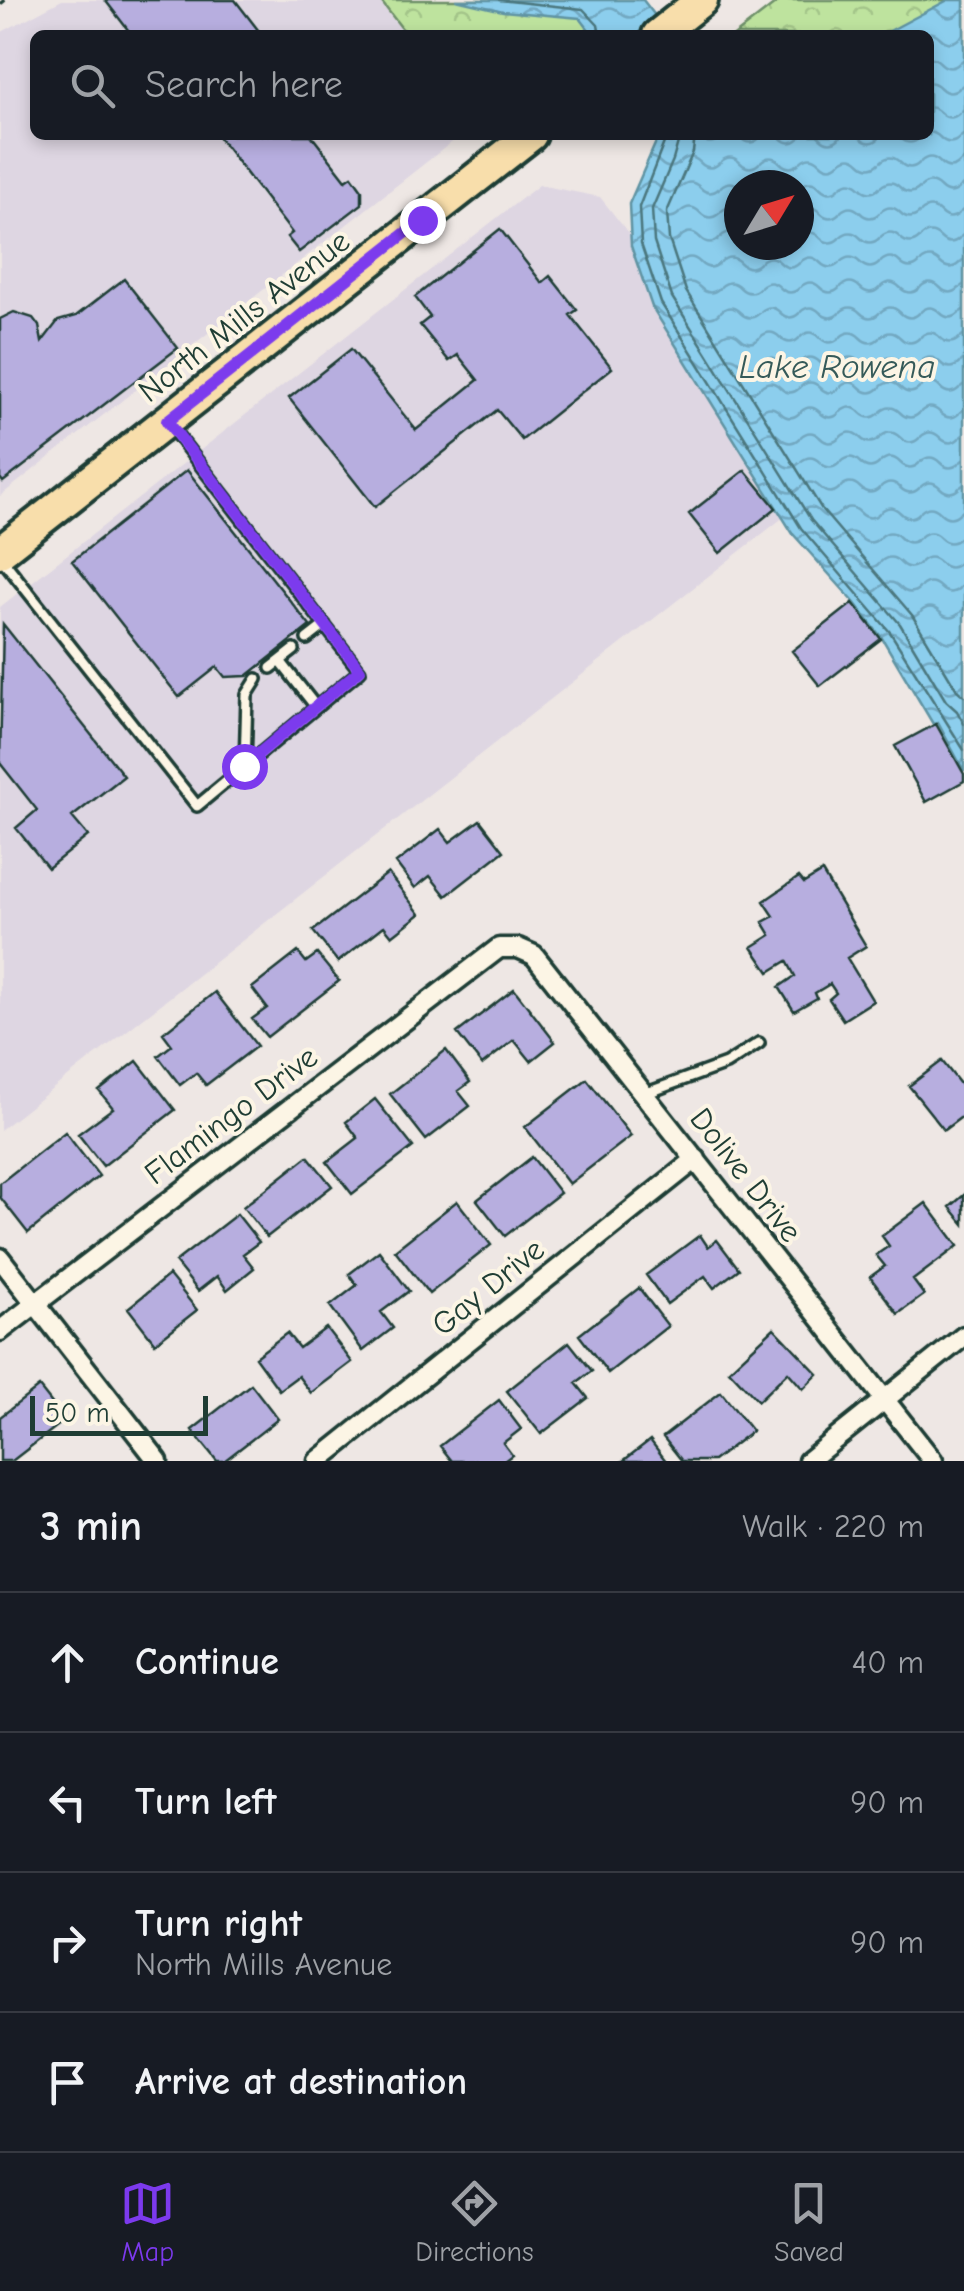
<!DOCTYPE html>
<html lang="en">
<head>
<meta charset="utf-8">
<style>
	:root { --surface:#171b24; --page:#242831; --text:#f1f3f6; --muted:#9ea1a6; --line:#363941; --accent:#7c3aed }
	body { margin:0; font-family:"Comic Neue",sans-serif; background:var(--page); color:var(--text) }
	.compass { position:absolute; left:724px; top:170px; width:90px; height:90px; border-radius:50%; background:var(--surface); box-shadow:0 5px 15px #0003; rotate:52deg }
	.scale { position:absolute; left:30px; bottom:25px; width:178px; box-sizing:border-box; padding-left:10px; border:5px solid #1f3d34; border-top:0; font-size:28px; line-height:35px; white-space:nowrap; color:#1f3d34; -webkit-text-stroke:8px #fcf5e5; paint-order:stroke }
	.stop { position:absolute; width:30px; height:30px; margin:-22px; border:8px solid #7c3aed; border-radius:50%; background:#fff }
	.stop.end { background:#7c3aed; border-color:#fff; box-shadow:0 2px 10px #0008 }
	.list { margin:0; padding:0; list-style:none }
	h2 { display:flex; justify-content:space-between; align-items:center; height:130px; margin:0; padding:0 40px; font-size:42px }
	h2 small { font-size:32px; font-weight:400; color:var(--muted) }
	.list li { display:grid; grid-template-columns:65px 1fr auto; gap:30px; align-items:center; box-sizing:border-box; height:140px; padding:0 40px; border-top:2px solid var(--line) }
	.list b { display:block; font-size:38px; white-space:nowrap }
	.list p { margin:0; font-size:32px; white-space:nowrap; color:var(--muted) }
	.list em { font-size:32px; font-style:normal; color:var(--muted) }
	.icon { flex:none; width:55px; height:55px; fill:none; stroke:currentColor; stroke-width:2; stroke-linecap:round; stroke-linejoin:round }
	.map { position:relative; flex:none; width:964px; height:1461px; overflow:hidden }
	.search { position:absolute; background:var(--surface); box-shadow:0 5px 15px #0003; left:30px; right:30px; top:30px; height:110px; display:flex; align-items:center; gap:25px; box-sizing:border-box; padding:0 35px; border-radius:15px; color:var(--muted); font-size:38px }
	.sheet { height:690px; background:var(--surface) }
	nav { display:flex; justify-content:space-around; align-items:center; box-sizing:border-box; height:140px; border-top:2px solid var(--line); background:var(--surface); font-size:28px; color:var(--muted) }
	nav a { display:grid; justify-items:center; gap:5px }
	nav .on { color:var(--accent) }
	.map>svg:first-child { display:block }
	.built { fill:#ded6e2 }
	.forest { fill:url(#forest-crowns); stroke:#6e9069; stroke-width:2.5 }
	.water { fill:url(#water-waves); stroke:#6094a3; stroke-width:2.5; fill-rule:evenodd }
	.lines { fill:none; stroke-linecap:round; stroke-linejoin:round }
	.shore { stroke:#4b777e; stroke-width:2.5 }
	.building { fill:#b7aedf; stroke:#1f3d34; stroke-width:2.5 }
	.lane-casing { stroke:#1f3d34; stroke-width:16 }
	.street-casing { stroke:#1f3d34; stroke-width:25 }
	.primary-casing { stroke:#1f3d34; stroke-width:38 }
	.path { stroke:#1f3d34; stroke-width:4; stroke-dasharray:10 8; stroke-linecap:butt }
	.lane { stroke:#fcf5e5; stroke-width:9 }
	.street { stroke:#fcf5e5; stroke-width:18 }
	.primary { stroke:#f8deab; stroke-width:30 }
	.route { stroke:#7c3aed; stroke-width:12 }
	.labels { text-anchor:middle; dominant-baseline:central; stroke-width:8; stroke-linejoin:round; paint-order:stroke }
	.street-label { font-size:32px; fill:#1f3d34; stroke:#fcf5e5 }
	.water-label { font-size:35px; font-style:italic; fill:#355a59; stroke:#fcf5e5 }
</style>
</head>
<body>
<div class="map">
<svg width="964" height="1461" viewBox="0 0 964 1461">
	<defs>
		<pattern id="forest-crowns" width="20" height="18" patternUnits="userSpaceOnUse" patternTransform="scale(2.5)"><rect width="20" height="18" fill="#bee39e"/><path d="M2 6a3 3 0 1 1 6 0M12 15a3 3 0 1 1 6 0" fill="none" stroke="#a3c489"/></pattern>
		<pattern id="water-waves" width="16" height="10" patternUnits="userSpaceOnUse" patternTransform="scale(2.5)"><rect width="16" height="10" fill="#8cceed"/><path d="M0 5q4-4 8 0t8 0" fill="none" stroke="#72a8c1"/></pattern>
	</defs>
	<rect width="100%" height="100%" fill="#eee7e4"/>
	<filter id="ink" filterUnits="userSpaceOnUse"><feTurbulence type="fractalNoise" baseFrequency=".01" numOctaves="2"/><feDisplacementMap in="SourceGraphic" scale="20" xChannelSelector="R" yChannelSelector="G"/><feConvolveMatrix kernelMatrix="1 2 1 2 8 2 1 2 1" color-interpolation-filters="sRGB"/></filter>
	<g filter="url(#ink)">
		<path class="built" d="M62 0H380L407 35H35V135H461L0 496V33Z
			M539 185 600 197 826 484 0 1130V607Z"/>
		<path class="forest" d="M380 0H634L589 35H407Z
			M780 0H964V238L799 185 929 135V35H735Z"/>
		<path class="water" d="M456 0H643L670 35H593L580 18 503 11Z
			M948 0H964V771L938 723 933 724 882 638 854 602 793 534 652 307 631 246 629 204 659 135H929V35H882ZM799 185V245H739V185Z"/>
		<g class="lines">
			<path class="shore" d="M499 0 583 9 598 25 600 35
				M667 135 639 207 641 244 661 303 801 528 890 632 964 750
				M680 135 673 160 652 209 654 242 672 297 811 520 900 624 946 701 957 711 964 724
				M695 135 693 152 667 212 669 239 686 291 823 511 912 615 957 690 964 696"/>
		</g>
		<path class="building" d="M105 0H235L262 35H132Z
			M217 135H311L346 180 352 176 362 190V204L299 252 287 237 292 233Z
			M500 229 542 283 550 276 577 310 570 315 612 368 522 440 497 410 375 507 289 398 351 349 416 430 478 380 458 355 449 361 420 325 430 317 415 297Z
			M124 279 178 348 3 482 0 478V319L14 312 33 318 39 326 42 342 58 321 76 316Z
			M187 470 310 626 247 676 225 677 217 667 179 697 72 561Z
			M745 470 776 508 720 553 689 514Z
			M853 603 881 639 820 686 792 651Z
			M3 624 124 776 72 817 88 836 48 868 16 828 37 810 0 763Z
			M936 724 964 774V781L926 802 895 746Z
			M480 820 504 851 446 896 430 876 415 888 396 863 440 829 450 842Z
			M822 872 866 946 847 958 873 1001 843 1020 829 999 836 993 830 984 815 993 817 998 794 1011 779 987 795 976 787 961 769 972 752 947 771 935 763 922 774 916 764 901 799 877 804 883Z
			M388 873 420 914 392 936 384 926 338 962 313 931Z
			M298 952 306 962 317 954 339 981 267 1037 252 1019 267 1008 252 988Z
			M514 989 555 1042 531 1061 514 1040 482 1065 457 1033Z
			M215 992 257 1046 206 1085 196 1073 180 1085 158 1056 172 1045 163 1033Z
			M446 1050 470 1082 458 1091 470 1106 426 1140 390 1094Z
			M137 1061 175 1110 103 1166 78 1134 113 1108 99 1091Z
			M942 1061 964 1089V1115L944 1130 909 1086Z
			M587 1079 631 1136 569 1184 525 1127Z
			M375 1099 413 1147 352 1194 327 1162 358 1138 346 1122Z
			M65 1132 99 1176 28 1233 0 1197V1183Z
			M308 1156 332 1186 267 1237 243 1207Z
			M532 1157 560 1193 505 1236 477 1200Z
			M964 1195V1224L950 1207Z
			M457 1201 491 1245 429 1294 395 1250Z
			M926 1203 958 1246 913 1280 924 1295 898 1314 870 1277 885 1266 876 1255 889 1246 882 1236Z
			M237 1214 259 1242 243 1254 254 1268 227 1290 217 1276 198 1291 175 1262Z
			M700 1235 708 1247 717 1240 739 1269 714 1288 705 1276 667 1304 646 1275Z
			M379 1251 409 1291 381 1312 393 1328 363 1351 330 1306 357 1285 349 1274Z
			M169 1275 197 1310 155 1343 128 1308Z
			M639 1288 668 1326 608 1373 579 1335Z
			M326 1328 352 1362 311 1393 298 1376 279 1390 255 1357 287 1333 299 1348Z
			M774 1328 818 1374 803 1389 788 1372 758 1401 729 1370Z
			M569 1342 592 1371 576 1383 588 1398 541 1434 507 1391Z
			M251 1384 278 1419 224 1461H217L192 1430Z
			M39 1387 65 1420 12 1461H0V1417Z
			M721 1392 752 1431 713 1461H682L663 1437Z
			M499 1400 521 1429 503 1443 512 1455 504 1461H452L440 1446Z
			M650 1440 666 1461H623Z"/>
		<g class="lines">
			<defs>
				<path id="lane" d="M2 559 197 806 360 671 171 427
					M307 639 325 625
					M280 661 316 707
					M271 668 294 650
					M245 766 247 695 257 679
					M644 1094 726 1064 759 1043"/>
				<path id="street" d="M0 1258 158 1461
					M0 1331 499 948H518L534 955 933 1461
					M318 1461 696 1159
					M808 1461 964 1336"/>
				<path id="primary" d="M658 35 702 0
					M0 552 531 135"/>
			</defs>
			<use href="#lane" class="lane-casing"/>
			<use href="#street" class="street-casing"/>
			<use href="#primary" class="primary-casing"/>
			<path class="path" d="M0 4 5 0"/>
			<use href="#lane" class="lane"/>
			<use href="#street" class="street"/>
			<use href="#primary" class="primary"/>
		</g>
	</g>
	<g class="lines" filter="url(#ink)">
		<path class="route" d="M244 766 360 670 167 421 422 220"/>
	</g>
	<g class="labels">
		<g class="street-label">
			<text transform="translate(244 316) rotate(-38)">North Mills Avenue</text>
			<text transform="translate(231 1115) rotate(-37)">Flamingo Drive</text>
			<text transform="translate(746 1175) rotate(52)">Dolive Drive</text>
			<text transform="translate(488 1287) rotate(-39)">Gay Drive</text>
		</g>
		<g class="water-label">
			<text x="837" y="366">Lake Rowena</text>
		</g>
	</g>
</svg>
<svg class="compass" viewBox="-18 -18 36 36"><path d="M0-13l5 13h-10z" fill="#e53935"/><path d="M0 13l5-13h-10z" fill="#9ea1a6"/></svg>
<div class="scale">50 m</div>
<div class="stop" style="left:244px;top:766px"></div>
<div class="stop end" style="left:422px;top:220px"></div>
<div class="search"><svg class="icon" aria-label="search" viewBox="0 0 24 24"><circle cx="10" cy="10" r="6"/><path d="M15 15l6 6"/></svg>Search here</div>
</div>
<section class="sheet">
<h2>3 min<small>Walk · 220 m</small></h2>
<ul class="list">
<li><svg class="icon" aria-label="ahead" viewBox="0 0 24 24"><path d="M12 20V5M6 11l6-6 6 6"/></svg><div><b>Continue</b></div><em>40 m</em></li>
<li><svg class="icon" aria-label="left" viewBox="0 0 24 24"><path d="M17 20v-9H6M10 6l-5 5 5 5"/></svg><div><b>Turn left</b></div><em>90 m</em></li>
<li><svg class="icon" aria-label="right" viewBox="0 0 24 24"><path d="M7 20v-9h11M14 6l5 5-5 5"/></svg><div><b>Turn right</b><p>North Mills Avenue</p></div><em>90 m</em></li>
<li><svg class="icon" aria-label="arrive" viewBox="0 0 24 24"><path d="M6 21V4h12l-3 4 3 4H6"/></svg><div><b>Arrive at destination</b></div></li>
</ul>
</section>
<nav>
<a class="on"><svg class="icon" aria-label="map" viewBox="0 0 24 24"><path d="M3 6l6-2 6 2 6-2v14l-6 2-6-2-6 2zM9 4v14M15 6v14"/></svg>Map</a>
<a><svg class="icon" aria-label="directions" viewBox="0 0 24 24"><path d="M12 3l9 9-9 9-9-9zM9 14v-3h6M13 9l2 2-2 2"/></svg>Directions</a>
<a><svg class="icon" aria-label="saved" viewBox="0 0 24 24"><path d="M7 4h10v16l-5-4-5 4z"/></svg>Saved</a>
</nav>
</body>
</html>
